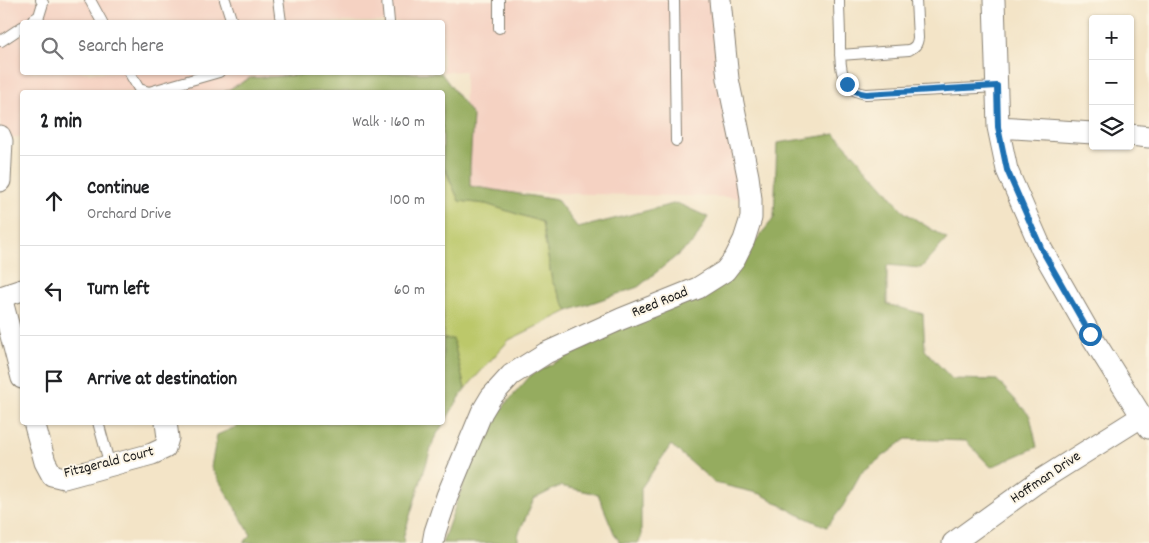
<!DOCTYPE html>
<html lang="en">
<head>
<meta charset="utf-8">
<style>
	:root { --surface:#fff; --page:#f2f2f2; --text:#202124; --muted:#757577; --line:#e0e0e0 }
	body { margin:0; font-family:Dekko,sans-serif; background:var(--page); color:var(--text) }
	.controls { position:absolute; right:15px; top:15px; display:grid; overflow:hidden; border-radius:5px; box-shadow:0 1px 4px #0004 }
	.controls button { width:45px; height:45px; display:grid; place-items:center; padding:0; border:0; border-bottom:1px solid var(--line); background:var(--surface); color:var(--text); font:25px sans-serif }
	.stop { position:absolute; width:15px; height:15px; margin:-11px; border:4px solid #1f6fb2; border-radius:50%; background:#fff }
	.stop.end { background:#1f6fb2; border-color:#fff; box-shadow:0 1px 5px #0008 }
	.list { margin:0; padding:0; list-style:none }
	h2 { display:flex; justify-content:space-between; align-items:center; height:65px; margin:0; padding:0 20px; font-size:21px }
	h2 small { font-size:16px; font-weight:400; color:var(--muted) }
	.list li { display:grid; grid-template-columns:32px 1fr auto; gap:15px; align-items:center; box-sizing:border-box; height:90px; padding:0 20px; border-top:1px solid var(--line) }
	.list b { display:block; font-size:19px; white-space:nowrap }
	.list p { margin:0; font-size:16px; white-space:nowrap; color:var(--muted) }
	.list em { font-size:16px; font-style:normal; color:var(--muted) }
	.icon { flex:none; width:28px; height:28px; fill:none; stroke:currentColor; stroke-width:2; stroke-linecap:round; stroke-linejoin:round }
	.map { position:relative; flex:none; width:1149px; height:543px; overflow:hidden }
	.search { position:absolute; background:var(--surface); box-shadow:0 1px 4px #0004; left:20px; top:20px; width:425px; height:55px; display:flex; align-items:center; gap:12px; box-sizing:border-box; padding:0 18px; border-radius:5px; color:var(--muted); font-size:19px }
	.panel { position:absolute; background:var(--surface); box-shadow:0 1px 4px #0004; left:20px; top:90px; width:425px; height:335px; border-radius:5px }
	.map>svg:first-child { display:block }
	.built { fill:#f5d2c2 }
	.green { fill:#bcc86a; stroke:#6c7243 }
	.forest { fill:#95ac5e; stroke:#58643d }
	.lines { fill:none; stroke-linecap:round; stroke-linejoin:round }
	.lane-casing { stroke:#888072; stroke-width:12 }
	.street-casing { stroke:#888072; stroke-width:23 }
	.lane { stroke:#fff; stroke-width:10 }
	.street { stroke:#fff; stroke-width:21 }
	.route { stroke:#1f6fb2; stroke-width:6 }
	.labels { text-anchor:middle; dominant-baseline:central; stroke-width:4; stroke-linejoin:round; paint-order:stroke }
	.street-label { font-size:15px; fill:#1c1c1c; stroke:#fcf5e5 }
</style>
</head>
<body>
<div class="map">
<svg width="1149" height="543" viewBox="0 0 1149 543">
	<rect width="100%" height="100%" fill="#fcf5e5"/>
	<filter id="ink" filterUnits="userSpaceOnUse"><feTurbulence type="fractalNoise" baseFrequency=".02" numOctaves="2"/><feDisplacementMap in="SourceGraphic" scale="10" xChannelSelector="R" yChannelSelector="G"/><feConvolveMatrix kernelMatrix="1 2 1 2 8 2 1 2 1" color-interpolation-filters="sRGB"/></filter>
	<filter id="wash" filterUnits="userSpaceOnUse"><feTurbulence type="fractalNoise" baseFrequency=".0096" numOctaves="4" result="noise"/><feDisplacementMap in="SourceGraphic" scale="20" xChannelSelector="R" yChannelSelector="G"/><feGaussianBlur stdDeviation="1.12" result="paint"/><feColorMatrix in="noise" values="0 0 0 0 0 0 0 0 0 0 0 0 0 0 0 0 0 1.4 0 .05"/><feComposite in="paint" operator="in"/></filter>
	<g filter="url(#wash)">
		<rect width="100%" height="100%" fill="#f3e4c7"/>
		<path class="built" d="M0 0H720L751 199 726 197 464 191 465 71 443 72 442 22H22V72L430 73 262 82 217 92H22V136L2 141 0 136Z"/>
		<path class="green" d="M442 163 459 201 486 204 542 222 552 281 568 311 509 340 465 389 453 340 443 339Z"/>
		<path class="forest" d="M331 73H441L473 116 470 166V186L557 200 578 228 677 203 708 217 694 242 638 287 568 311 552 281 542 222 486 204 459 201 443 163 442 92H224L250 78Z
			M835 134 882 185 904 212 947 239 921 268 887 265V304L923 314 925 350 952 379 997 380 1030 416 1037 447 991 467 966 441 906 439 862 472 843 506 827 527 797 514 761 494 715 483 671 445 641 488V538L638 543H620L614 533 598 494 560 486 534 499 518 535V543H442L483 430 531 375 623 327 724 280 774 218 777 143Z
			M443 339H453L465 389 434 439 403 538 404 543H243L251 535 211 467 217 435 245 423 442 422Z"/>
	</g>
	<g filter="url(#ink)">
		<g class="lines">
			<defs>
				<path id="lane" d="M90 0 102 22
					M225 0 232 22
					M278 0 281 22
					M387 0 389 22
					M674 0 676 141
					M839 0C839 13 840 27 840 40 840 62 838 90 866 94L997 87
					M30 22 39 16 43 3 41 0
					M499 28V0
					M1 41 22 27
					M840 55 909 50C915 47 917 45 918 38L916 0
					M129 72 139 89 149 92 219 72
					M98 422 110 466"/>
				<path id="street" d="M994 0 998 127 1007 170 1042 250 1090 334 1149 428
					M998 127 1093 133
					M1130 135 1149 137
					M0 136 2 141 0 181
					M22 290 1 297 22 378
					M34 422 45 462 52 475 64 478 152 454 165 448 168 438 166 422
					M433 543 435 532 447 496 482 412 491 397 511 375 546 353 621 319 698 288 725 271 735 258 744 240 751 218V199L748 176 728 79 720 0
					M953 543 1036 483 1141 417"/>
			</defs>
			<use href="#lane" class="lane-casing"/>
			<use href="#street" class="street-casing"/>
			<use href="#lane" class="lane"/>
			<use href="#street" class="street"/>
		</g>
	</g>
	<g class="lines" filter="url(#ink)">
		<path class="route" d="M847 84C853 90 857 93 866 94L997 86 998 127 1007 170 1042 250 1090 334"/>
	</g>
	<g class="labels">
		<g class="street-label">
			<text transform="translate(660 303) rotate(-22)">Reed Road</text>
			<text transform="translate(109 463) rotate(-14)">Fitzgerald Court</text>
			<text transform="translate(1046 478) rotate(-34)">Hoffman Drive</text>
		</g>
	</g>
</svg>
<div class="controls">
<button>+</button>
<button>−</button>
<button><svg class="icon" aria-label="layers" viewBox="0 0 24 24"><path d="M12 4l9 5-9 5-9-5zM3 14l9 5 9-5"/></svg></button>
</div>
<div class="stop" style="left:1090px;top:334px"></div>
<div class="stop end" style="left:847px;top:84px"></div>
<div class="search"><svg class="icon" aria-label="search" viewBox="0 0 24 24"><circle cx="10" cy="10" r="6"/><path d="M15 15l6 6"/></svg>Search here</div>
<section class="panel">
<h2>2 min<small>Walk · 160 m</small></h2>
<ul class="list">
<li><svg class="icon" aria-label="ahead" viewBox="0 0 24 24"><path d="M12 20V5M6 11l6-6 6 6"/></svg><div><b>Continue</b><p>Orchard Drive</p></div><em>100 m</em></li>
<li><svg class="icon" aria-label="left" viewBox="0 0 24 24"><path d="M17 20v-9H6M10 6l-5 5 5 5"/></svg><div><b>Turn left</b></div><em>60 m</em></li>
<li><svg class="icon" aria-label="arrive" viewBox="0 0 24 24"><path d="M6 21V4h12l-3 4 3 4H6"/></svg><div><b>Arrive at destination</b></div></li>
</ul>
</section>
</div>
</body>
</html>
